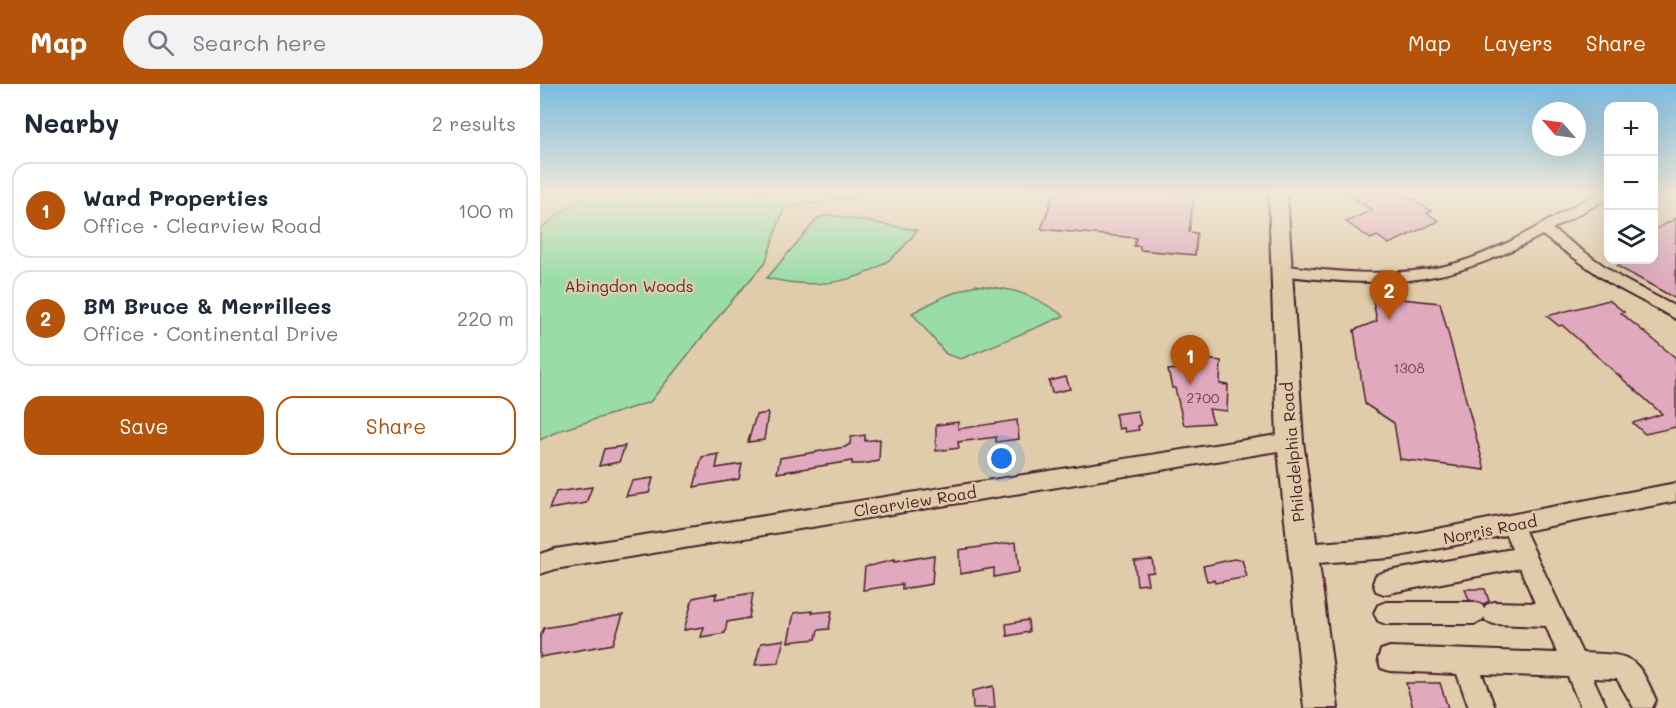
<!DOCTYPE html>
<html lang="en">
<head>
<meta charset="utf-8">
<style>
	:root { --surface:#fff; --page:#f2f2f3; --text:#1f2937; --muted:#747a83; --line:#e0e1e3; --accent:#b45309 }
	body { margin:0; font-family:Mali,sans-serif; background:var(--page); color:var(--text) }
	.controls { position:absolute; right:18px; top:18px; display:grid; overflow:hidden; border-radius:12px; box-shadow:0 6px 24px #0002 }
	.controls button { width:54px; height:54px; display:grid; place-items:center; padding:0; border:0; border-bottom:2px solid var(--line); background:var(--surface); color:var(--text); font:30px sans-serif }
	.compass { position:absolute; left:992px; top:18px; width:54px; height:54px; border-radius:50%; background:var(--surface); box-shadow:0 6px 24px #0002; rotate:298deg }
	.you { position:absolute; left:462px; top:375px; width:21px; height:21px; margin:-15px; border:4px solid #fff; border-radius:50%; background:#1a73e8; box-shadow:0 0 0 9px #1a73e833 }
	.badge { display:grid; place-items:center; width:39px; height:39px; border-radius:50%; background:var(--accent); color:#fff; font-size:20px; font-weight:700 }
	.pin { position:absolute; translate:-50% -50px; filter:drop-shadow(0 2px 3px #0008) }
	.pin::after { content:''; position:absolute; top:32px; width:21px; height:18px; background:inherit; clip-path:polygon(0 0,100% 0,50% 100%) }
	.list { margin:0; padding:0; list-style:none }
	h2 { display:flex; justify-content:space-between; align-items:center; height:78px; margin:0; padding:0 24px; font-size:26px }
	h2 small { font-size:20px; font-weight:400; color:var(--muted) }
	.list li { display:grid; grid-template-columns:39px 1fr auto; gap:18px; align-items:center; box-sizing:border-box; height:96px; margin:0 12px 12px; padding:0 12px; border:2px solid var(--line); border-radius:18px }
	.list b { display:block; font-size:22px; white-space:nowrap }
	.list p { margin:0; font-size:20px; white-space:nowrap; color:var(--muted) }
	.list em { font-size:20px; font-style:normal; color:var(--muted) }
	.actions { display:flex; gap:12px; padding:18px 24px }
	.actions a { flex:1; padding:14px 0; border:2px solid var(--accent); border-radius:18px; text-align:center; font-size:21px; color:var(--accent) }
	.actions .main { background:var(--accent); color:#fff }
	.icon { flex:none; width:33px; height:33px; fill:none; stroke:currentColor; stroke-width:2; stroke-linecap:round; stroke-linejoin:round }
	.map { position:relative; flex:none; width:1136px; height:624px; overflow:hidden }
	header { display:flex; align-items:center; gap:36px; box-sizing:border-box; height:84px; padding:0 30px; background:var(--accent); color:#fff }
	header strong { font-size:28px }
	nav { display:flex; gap:33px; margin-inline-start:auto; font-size:21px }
	.search { width:420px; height:54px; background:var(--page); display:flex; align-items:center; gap:15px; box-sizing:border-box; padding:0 21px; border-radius:33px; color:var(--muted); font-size:22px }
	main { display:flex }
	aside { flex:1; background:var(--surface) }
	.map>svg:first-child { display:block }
	.green { fill:#99dca7; stroke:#727e69; stroke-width:1.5 }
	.building { fill:#e0a9be; stroke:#4a1f2b; stroke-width:1.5 }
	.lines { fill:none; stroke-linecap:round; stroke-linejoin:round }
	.minor-casing { stroke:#4a1f2b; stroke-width:4 }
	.major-casing { stroke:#4a1f2b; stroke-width:4 }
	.path { stroke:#4a1f2b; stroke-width:1.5; stroke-dasharray:4 4; stroke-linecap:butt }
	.minor { fill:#e0ccaa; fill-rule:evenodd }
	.major { fill:#e0ccaa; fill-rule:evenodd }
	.labels { text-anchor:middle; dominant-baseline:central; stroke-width:5; stroke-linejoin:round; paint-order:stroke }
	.number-label { font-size:14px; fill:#704250 }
	.park-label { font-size:16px; fill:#523237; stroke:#e0ccaa }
	.street-label { font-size:16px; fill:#4a1f2b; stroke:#e0ccaa }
</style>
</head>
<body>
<header>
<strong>Map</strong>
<div class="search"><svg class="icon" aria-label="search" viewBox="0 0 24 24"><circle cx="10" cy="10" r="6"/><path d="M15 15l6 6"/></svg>Search here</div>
<nav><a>Map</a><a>Layers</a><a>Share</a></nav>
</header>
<main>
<aside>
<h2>Nearby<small>2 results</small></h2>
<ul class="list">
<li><span class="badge">1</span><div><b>Ward Properties</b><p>Office · Clearview Road</p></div><em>100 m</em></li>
<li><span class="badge">2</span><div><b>BM Bruce &amp; Merrillees</b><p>Office · Continental Drive</p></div><em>220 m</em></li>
</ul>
<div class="actions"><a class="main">Save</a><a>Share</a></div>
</aside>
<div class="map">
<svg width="1136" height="624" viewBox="0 0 1136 624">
	<rect width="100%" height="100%" fill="#e0ccaa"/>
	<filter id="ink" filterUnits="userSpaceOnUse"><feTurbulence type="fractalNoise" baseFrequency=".0167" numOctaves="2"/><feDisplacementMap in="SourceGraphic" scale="12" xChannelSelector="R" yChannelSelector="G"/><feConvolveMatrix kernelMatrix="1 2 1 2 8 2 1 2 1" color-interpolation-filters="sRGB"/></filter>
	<g filter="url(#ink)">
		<path class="green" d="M44 111H363L293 116 244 124 225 179 187 222 110 318 18 347 0 356V145Z
			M290 131 377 146C343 197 285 208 227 194L278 134Z
			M435 201C475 205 491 209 524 232L421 275 406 270 372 229 403 213Z"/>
		<path class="building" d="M514 111H654L649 148 657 149 655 171 600 166V162H594L596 154 501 145Z
			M808 111H865L892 127 887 129 899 137 849 160 837 152 831 155 806 138 832 126Z
			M1136 134V215L1077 182 1088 176H1113V147Z
			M832 212 900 219 945 386 860 375 854 339 825 320 814 246 837 237Z
			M1069 216 1084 228 1081 229 1136 274V343L1105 350 1093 339 1122 330 1022 241 1019 242 1007 232Z
			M657 274 681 277 680 300 688 301 687 327 669 325 673 339 644 341 635 304H632L628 286 649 284 650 277 657 278Z
			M526 293 530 305 512 309 509 297Z
			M597 327 601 341 598 342 599 346 585 348 584 344 579 345 575 330Z
			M228 329 224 356 208 358 216 331Z
			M477 336 479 355 456 358V353L418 358 419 364 396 367V341L418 338V345Z
			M325 351V357L340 355 339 377 322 380H312V377L237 389 240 374 305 363 310 360 311 353Z
			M85 362 79 378 59 382 64 365Z
			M179 370 176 384 202 380 199 395 154 403 162 373Z
			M113 394 109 409 86 412 92 397Z
			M52 403 46 419 9 425 16 408Z
			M476 458 479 488 454 493V484L420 490 419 466Z
			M394 471 392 500 362 505V500L323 506 325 483 354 476V478Z
			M612 475 614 488 606 489 608 500 597 501 594 476Z
			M694 475 702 476 707 493 675 499 674 496 667 497 663 482Z
			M925 505H945L949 517 944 520 929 516Z
			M177 509 175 515 213 509 209 534 187 538 185 549 161 553 164 543 144 546 153 514Z
			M272 527V529L292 527 289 545 278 546 276 555 248 558 254 529Z
			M83 531 73 560 0 573V553L4 544Z
			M488 536 489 548 467 552 466 540Z
			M244 556 238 579 215 581 221 559Z
			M866 599H900L908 624H873Z
			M453 602 455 624H433L432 607Z"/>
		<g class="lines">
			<defs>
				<path id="minor" d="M1054 111H1068V114L1012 145 1081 194 1136 223V235L1071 200 1002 151C906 203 846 204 740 191L733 186 740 181C794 188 851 194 905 182 958 170 1007 136 1054 111Z
					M750 349 757 352 760 357 757 362 750 365 15 485 0 490V470L15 465Z
					M1136 399V417L985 447 1042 569C1090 571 1096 569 1116 616L1112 624H1094L1077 595 1053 594 1067 624H1041L1028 593 942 590 955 624H929L917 590 850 587 841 584 838 575 841 566 850 563 1017 569 1006 542 954 540 946 537 944 533 942 537 934 540H846L838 537 834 529 838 521 846 518H934L942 521 944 525 946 521 954 518 995 519 980 484 844 510 836 507 833 499 836 491 844 488 972 465 966 451 850 474 762 480 754 477 751 470 754 463 762 460 850 454Z"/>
				<path id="major" d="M729 111H747L763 357 798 624H764L737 357Z"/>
			</defs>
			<use href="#minor" class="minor-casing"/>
			<use href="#major" class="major-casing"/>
			<path class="path" d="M506 132 512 111"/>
			<use href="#minor" class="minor"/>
			<use href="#major" class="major"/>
		</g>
	</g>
	<linearGradient id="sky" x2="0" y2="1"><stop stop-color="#7bbbdf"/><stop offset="0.56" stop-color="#f1e8d9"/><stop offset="1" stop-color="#f1e8d9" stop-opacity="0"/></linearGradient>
	<rect width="1136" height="198" fill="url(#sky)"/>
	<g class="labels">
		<g class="number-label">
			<text x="869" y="283">1308</text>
			<text x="663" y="313">2700</text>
		</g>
		<g class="park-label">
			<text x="89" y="201">Abingdon Woods</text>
		</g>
		<g class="street-label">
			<text transform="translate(752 368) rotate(-95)">Philadelphia Road</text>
			<text transform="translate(375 417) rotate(-9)">Clearview Road</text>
			<text transform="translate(950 445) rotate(-11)">Norris Road</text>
		</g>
	</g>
</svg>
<div class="controls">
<button>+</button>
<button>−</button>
<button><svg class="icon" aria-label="layers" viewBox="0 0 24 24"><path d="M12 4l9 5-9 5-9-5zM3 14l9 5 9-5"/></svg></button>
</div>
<svg class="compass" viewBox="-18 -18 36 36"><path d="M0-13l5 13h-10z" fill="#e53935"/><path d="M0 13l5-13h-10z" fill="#747a83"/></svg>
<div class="you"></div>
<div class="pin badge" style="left:650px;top:301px">1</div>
<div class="pin badge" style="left:849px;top:236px">2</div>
</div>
</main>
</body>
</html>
